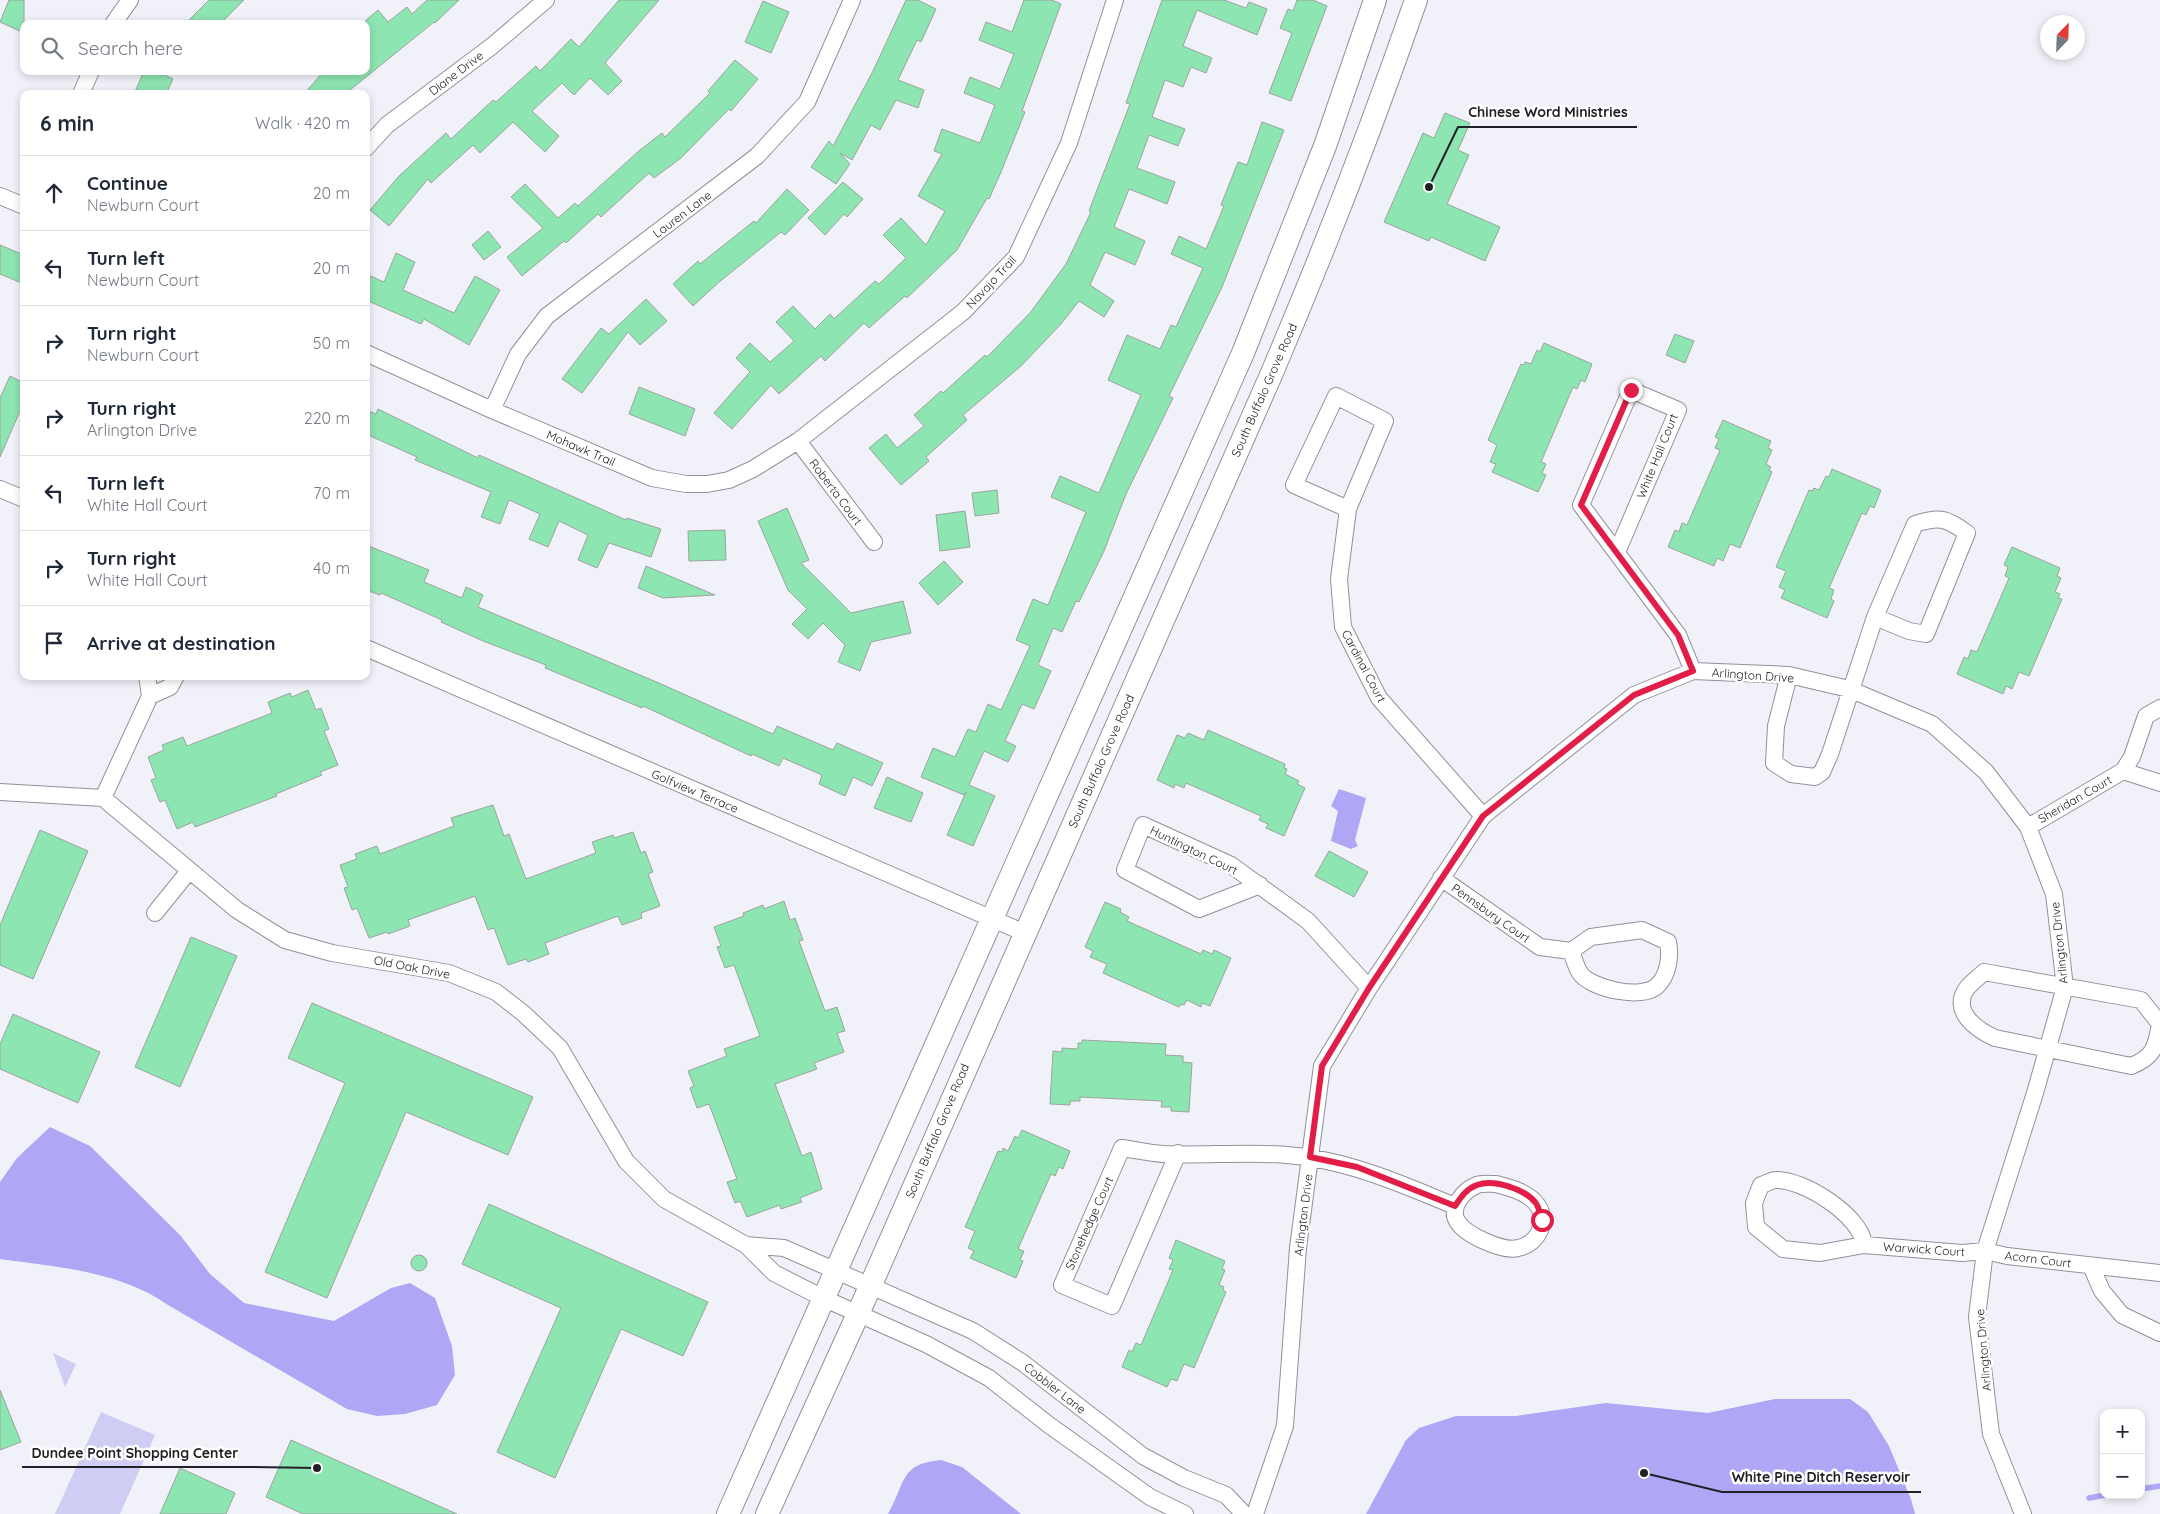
<!DOCTYPE html>
<html lang="en">
<head>
<meta charset="utf-8">
<style>
	:root { --surface:#fff; --page:#f6f6f7; --text:#1f2937; --muted:#747a83; --line:#e0e1e3 }
	body { margin:0; font-family:Quicksand,sans-serif; background:var(--page); color:var(--text) }
	.controls { position:absolute; right:15px; bottom:15px; display:grid; overflow:hidden; border-radius:10px; box-shadow:0 2px 8px #0003 }
	.controls button { width:45px; height:45px; display:grid; place-items:center; padding:0; border:0; border-bottom:1px solid var(--line); background:var(--surface); color:var(--text); font:25px sans-serif }
	.compass { position:absolute; left:2040px; top:15px; width:45px; height:45px; border-radius:50%; background:var(--surface); box-shadow:0 2px 8px #0003; rotate:23deg }
	.stop { position:absolute; width:15px; height:15px; margin:-11px; border:4px solid #e11d48; border-radius:50%; background:#fff }
	.stop.end { background:#e11d48; border-color:#fff; box-shadow:0 1px 5px #0008 }
	.list { margin:0; padding:0; list-style:none }
	h2 { display:flex; justify-content:space-between; align-items:center; height:65px; margin:0; padding:0 20px; font-size:21px }
	h2 small { font-size:16px; font-weight:400; color:var(--muted) }
	.list li { display:grid; grid-template-columns:32px 1fr auto; gap:15px; align-items:center; box-sizing:border-box; height:75px; padding:0 20px; border-top:1px solid var(--line) }
	.list b { display:block; font-size:19px; white-space:nowrap }
	.list p { margin:0; font-size:16px; white-space:nowrap; color:var(--muted) }
	.list em { font-size:16px; font-style:normal; color:var(--muted) }
	.icon { flex:none; width:28px; height:28px; fill:none; stroke:currentColor; stroke-width:2; stroke-linecap:round; stroke-linejoin:round }
	.map { position:relative; flex:none; width:2160px; height:1514px; overflow:hidden }
	.search { position:absolute; background:var(--surface); box-shadow:0 2px 8px #0003; left:20px; top:20px; width:350px; height:55px; display:flex; align-items:center; gap:12px; box-sizing:border-box; padding:0 18px; border-radius:10px; color:var(--muted); font-size:19px }
	.panel { position:absolute; background:var(--surface); box-shadow:0 2px 8px #0003; left:20px; top:90px; width:350px; height:590px; border-radius:10px }
	.map>svg:first-child { display:block }
	.green { fill:#cfcdf4 }
	.water { fill:#ada7f6 }
	.lines { fill:none; stroke-linecap:round; stroke-linejoin:round }
	.stream { stroke:#ada7f6; stroke-width:5.5 }
	.building { fill:#8de5b1; stroke:#9ca49e }
	.minor-casing { stroke:#919199; stroke-width:18 }
	.secondary-casing { stroke:#919199; stroke-width:24 }
	.minor { stroke:#fff; stroke-width:16 }
	.secondary { stroke:#fff; stroke-width:22 }
	.route { stroke:#e11d48; stroke-width:6 }
	.labels { text-anchor:middle; dominant-baseline:central; stroke-width:5; stroke-linejoin:round; paint-order:stroke }
	.street-label { font-size:12px; fill:#212125; stroke:#fff }
	.leader { fill:none; stroke:#212125; stroke-width:2 }
	.callout-dot { fill:#212125; stroke:#fff; stroke-width:2 }
	.callout-label { font-size:14px; text-anchor:middle; font-weight:bold; fill:#212125; stroke:#fff; stroke-width:5; stroke-linejoin:round; paint-order:stroke }
</style>
</head>
<body>
<div class="map">
<svg width="2160" height="1514" viewBox="0 0 2160 1514">
	<rect width="100%" height="100%" fill="#f1f1fa"/>
	<path class="green" d="M53 1353 76 1364 65 1387Z
		M101 1412 155 1435 120 1514H55Z"/>
	<path class="water" d="M1339 789 1366 798 1355 840 1358 846 1351 849 1331 841 1338 811 1331 806Z
		M50 1127 90 1146 180 1235 210 1274 244 1303 334 1321 391 1288 410 1283 435 1298 452 1346 455 1375 437 1405 405 1414 377 1416 347 1409 168 1305C120 1271 57 1267 0 1259V1182L17 1158Z
		M1775 1399H1850L1868 1412 1889 1446 1911 1499 1915 1514H1366L1406 1440 1419 1428 1456 1416H1516L1606 1403 1708 1413Z
		M941 1460 962 1467 1021 1514H888C906 1483 899 1464 941 1460Z"/>
	<g class="lines">
		<path class="stream" d="M2141 1489 2160 1486
			M2089 1498 2106 1495"/>
	</g>
	<path class="building" d="M9 0H24V33L0 22Z
		M209 0H244L220 24H185Z
		M427 0H459L435 23 434 22 345 94H304L324 71H366V20L378 10 388 22 407 7 412 14Z
		M619 0H659L605 63 622 81 608 95 590 78 574 95 562 83 532 111 559 136 545 152 513 122 480 153 473 145 431 183 428 179 389 226 370 210 399 176 446 133 451 139 493 100 496 102 536 66 540 71 571 39 579 47Z
		M906 0H918L936 9 921 42 917 40 898 80 924 90 918 108 896 100 880 130 871 125 852 160 840 153 850 164 836 184 811 167 829 141 833 146 873 71Z
		M1024 0H1052L1061 4 1022 111 1025 112 1001 172 989 199 987 198 957 250 907 298 905 296 869 328 864 323 825 361 821 356 779 394 771 385 732 429 714 413 750 372 736 358 750 343 770 362 794 341 776 322 793 306 815 329 830 314 834 319 875 281 879 284 906 258 883 235 901 218 926 245 945 211 918 196 942 154 934 151 942 129 980 143 995 105 964 93 970 77 1000 89 1014 54 979 40 986 22 1012 32Z
		M1162 0H1224L1246 8 1249 2 1267 9 1257 35 1197 10 1183 46 1212 58 1206 73 1191 67 1183 87 1165 80 1152 117 1185 129 1178 146 1149 135 1137 168 1175 182 1167 204 1129 189 1114 227 1145 241 1135 265 1105 252 1090 285 1114 301 1104 317 1079 301 1061 324 1021 366 963 415 967 420 926 457 929 461 901 485 869 448 886 434 897 448 924 426 914 415 941 391 943 393 985 355 987 357 1030 313 1066 264 1091 212 1089 211 1130 104 1126 103Z
		M1297 0H1313L1327 6 1291 101 1269 93 1292 33 1280 28 1288 9 1293 11Z
		M763 1 789 12 771 53 745 42Z
		M735 60 758 79 731 111 729 109 681 158 654 178 649 173 601 217 598 214 566 243 564 241 522 276 507 257 543 228 511 197 525 184 558 218 575 203 578 206 640 150 662 133 665 137 710 93 708 91Z
		M144 71H156L173 79 166 94H134Z
		M1445 113 1470 123 1458 150 1469 155 1447 204 1500 227 1485 261 1431 237 1429 241 1384 222 1423 133 1434 138Z
		M1262 122 1284 130 1222 287 1169 396 1173 398 1126 494 1104 551 1079 602 1076 601 1062 632 1053 628 1038 665 1051 671 1034 709 1022 704 1005 741 1016 746 1008 762 984 751 969 785 995 796 973 846 947 835 966 792 964 795 921 777 933 748 955 757 968 729 976 732 988 704 1001 710 1030 646 1016 640 1033 599 1048 605 1086 512 1051 497 1060 476 1099 493 1141 395 1108 380 1127 335 1160 349 1171 325 1176 327 1203 268 1171 254 1179 236 1206 249 1224 206 1221 205 1238 162 1247 165Z
		M843 182 863 199 847 217 844 214 825 235 808 218Z
		M787 189 809 210 785 235 781 232 718 283 693 306 673 284 698 261 700 264 754 221 756 223Z
		M488 231 501 247 484 260 472 245Z
		M0 245 24 255V284L0 274Z
		M396 253 415 262 403 290 454 313 475 276 500 290 469 345 424 319 421 324 366 300V274L384 282Z
		M646 299 667 321 640 345 628 332 582 393 562 379 601 328 609 334Z
		M1675 334 1694 341 1685 363 1666 355Z
		M1544 343 1592 364 1585 382 1581 380 1577 389 1573 387 1541 462 1546 464 1542 473 1546 475 1538 492 1492 472 1496 464 1490 462 1497 445 1488 440 1521 364 1524 365 1525 362 1531 364 1537 350 1540 352Z
		M10 376 24 383V412L20 411 0 457V398Z
		M639 387 695 409 685 436 629 414Z
		M378 409 478 458 479 455 626 520 627 518 661 529 651 557 609 543 597 568 578 560 588 535 559 521 548 547 529 539 540 514 509 500 500 524 481 517 491 492 415 460 417 457 366 434V410L376 414Z
		M1723 420 1771 441 1768 448 1772 450 1766 464 1771 467 1769 470 1772 472 1740 548 1730 544 1723 561 1717 558 1714 566 1668 547 1675 530 1679 532 1682 523 1687 525 1720 450 1715 448 1719 439 1715 437Z
		M1832 469 1881 490 1874 508 1870 506 1866 515 1862 513 1829 588 1834 590 1831 599 1834 601 1827 618 1781 598 1785 590 1779 587 1786 571 1776 567 1809 490 1812 491 1814 488 1819 490 1826 476 1829 477Z
		M997 490 999 513 975 516 972 493Z
		M787 508 809 560 801 563 851 613 903 601 911 633 871 642 860 671 838 662 845 645 823 623 808 639 792 624 807 609 788 590 758 521Z
		M965 511 970 547 940 551 936 515Z
		M725 530 726 560 689 561 688 531Z
		M366 545 429 570 424 582 462 598 466 587 483 595 478 607 659 683 773 734 777 726 833 750 837 743 883 763 872 786 853 777 845 796 819 784 822 775 783 758 779 766 752 754 751 756 643 706 642 708 545 668 546 665 483 641 441 622 442 620 381 593 380 595 366 590Z
		M2012 547 2060 568 2057 576 2061 578 2055 592 2060 594 2058 598 2062 599 2029 676 2019 672 2012 689 2006 686 2003 694 1957 674 1964 657 1968 659 1971 650 1977 652 2009 578 2005 576 2008 567 2004 565Z
		M944 561 963 582 938 605 919 583Z
		M646 566 715 595 663 598 638 588Z
		M308 690 316 710 321 708 329 729 324 731 338 765 320 772 322 775 276 794 277 796 195 827 193 822 177 829 165 800 160 802 151 780 156 778 148 757 164 750 162 745 183 737 187 746 272 713 268 702 290 693 292 697Z
		M1208 730 1285 764 1284 768 1287 769 1285 774 1299 781 1297 784 1305 788 1284 836 1266 828 1268 824 1259 820 1261 816 1186 783 1184 788 1175 784 1174 788 1157 780 1177 735 1185 738 1188 733 1204 740Z
		M887 777 923 793 911 822 874 808Z
		M493 805 504 836 509 834 526 879 596 853 592 842 613 835 614 838 633 832 641 853 645 851 653 872 648 874 660 906 641 913 642 918 622 925 618 916 545 943 549 954 528 962 526 959 508 965 494 928 488 930 475 896 408 920 410 926 388 934 387 932 369 938 357 908 352 910 344 888 348 887 340 865 357 859 355 854 377 846 380 854 454 826 451 818Z
		M40 830 88 851 33 979 0 965V925Z
		M1329 851 1368 872 1354 897 1315 876Z
		M784 901 790 920 795 918 803 940 799 941 825 1011 837 1007 845 1031 837 1033 844 1052 814 1063 817 1069 775 1084 802 1156 811 1152 822 1189 800 1198 802 1202 781 1209 780 1205 747 1217 740 1201 735 1203 727 1182 737 1179 709 1104 697 1108 690 1088 694 1086 688 1071 727 1056 724 1049 760 1036 734 965 725 968 717 947 721 946 714 927 744 916 743 913 763 905 764 909Z
		M1105 902 1121 909 1120 912 1129 917 1127 921 1201 954 1203 950 1212 954 1214 950 1231 958 1210 1006 1202 1003 1201 1007 1187 1000 1184 1005 1181 1004 1179 1007 1103 973 1107 964 1090 957 1093 951 1085 947Z
		M191 937 237 956 180 1087 135 1067Z
		M312 1003 533 1097 508 1155 406 1112 327 1298 265 1272 345 1083 288 1058Z
		M13 1014 100 1052 78 1103 0 1069V1044Z
		M1082 1040 1166 1044 1165 1055 1183 1056V1062L1192 1063 1189 1112 1171 1111V1107H1161L1162 1101 1080 1097V1101H1070V1105L1050 1104 1053 1051 1062 1052V1048L1078 1049V1043H1082Z
		M1022 1130 1070 1151 1063 1169 1059 1167 1055 1176 1051 1174 1018 1249 1024 1251 1020 1260 1023 1261 1016 1278 970 1258 974 1251 968 1248 975 1231 965 1227 998 1151 1002 1152 1003 1148 1008 1151 1015 1136 1018 1138Z
		M489 1204 708 1302 683 1356 621 1329 555 1478 497 1452 561 1308 462 1264Z
		M1176 1240 1225 1261 1222 1269 1225 1270 1219 1285 1224 1287 1223 1290 1226 1292 1194 1368 1184 1364 1177 1381 1171 1379 1167 1387 1122 1367 1129 1350 1132 1352 1136 1343 1141 1345 1173 1270 1169 1269 1173 1260 1169 1258Z
		M411 1263a8 8 0 1 1 16 0a8 8 0 1 1-16 0Z
		M0 1390 21 1442 0 1450Z
		M291 1440 457 1514H303L266 1497Z
		M180 1468 235 1493 226 1514H160Z"/>
	<g class="lines">
		<defs>
			<path id="minor" d="M113 24 130 0
				M81 94 91 71
				M366 148 387 125 492 46 546 0
				M0 196 24 206
				M366 353 492 410 652 478 686 484H707L729 480 753 469 798 441 963 312 1016 257 1069 143 1115 0
				M492 410 518 354 547 316 757 156 807 102 852 0
				M798 441 874 542
				M0 489 24 499
				M1348 509 1294 485 1336 396 1385 421 1348 509 1339 579 1343 627 1379 698 1483 816
				M1617 552 1678 410 1631 390 1581 505 1678 635 1693 671
				M366 648 1025 933
				M1789 675 1776 726 1774 763 1791 774 1815 777 1822 772 1830 754 1875 617 1915 524C1940 516 1946 518 1967 533L1926 634 1909 631 1875 617
				M150 696 170 687 176 676
				M2123 771 2160 783
				M0 792 103 798 237 910 285 940 332 953 449 973 496 992 523 1013 560 1048 626 1161 664 1199 746 1245 774 1273 825 1299 926 1344 989 1378 1049 1425 1150 1497 1185 1514
				M103 798 150 696 147 676
				M2028 827 2123 771 2132 757 2146 716 2160 708
				M1441 878 1540 947 1571 951 1591 937 1642 930 1668 942C1671 957 1668 976 1657 986 1642 1000 1591 989 1580 973 1576 967 1574 958 1571 951
				M1260 885 1199 909 1125 870 1143 825 1231 865 1308 921 1369 988
				M155 913 189 871
				M1984 972 2141 1000 2160 1024C2156 1047 2154 1057 2131 1066L1995 1038C1977 1030 1950 1011 1967 988 1972 982 1979 977 1984 972Z
				M1178 1153 1112 1306 1062 1285 1122 1148C1135 1150 1149 1153 1163 1154 1212 1156 1262 1150 1311 1158 1362 1166 1408 1187 1455 1206
				M1496 1184C1510 1188 1524 1191 1534 1201 1551 1218 1539 1244 1518 1248 1503 1252 1465 1235 1457 1221 1449 1207 1464 1190 1477 1185 1482 1183 1490 1184 1496 1184Z
				M746 1245 784 1248 973 1331 1023 1363 1143 1456 1184 1478 1226 1495 1244 1514
				M1864 1245C1862 1216 1803 1179 1776 1180 1771 1180 1766 1184 1761 1185L1754 1203 1756 1227 1783 1249 1820 1253 1864 1245 1962 1253 1985 1251 2007 1256 2160 1273
				M2091 1266 2102 1291 2122 1315 2160 1333
				M1255 1514 1285 1426 1298 1248 1322 1066 1369 988 1483 816 1634 695 1693 671 1789 675 1849 689 1932 724 1986 772 2028 827 2054 894 2065 987 2035 1093 1985 1251 1977 1317 1991 1434 2023 1514"/>
			<path id="secondary" d="M728 1514 1243 353 1325 146 1375 0
				M767 1514 858 1314 1271 375C1324 251 1372 127 1416 0"/>
		</defs>
		<use href="#minor" class="minor-casing"/>
		<use href="#secondary" class="secondary-casing"/>
		<use href="#minor" class="minor"/>
		<use href="#secondary" class="secondary"/>
	</g>
	<g class="lines">
		<path class="route" d="M1542 1220C1540 1215 1539 1206 1535 1202 1524 1189 1494 1179 1477 1185 1466 1189 1461 1197 1455 1206L1357 1167 1310 1157 1322 1066 1369 988 1483 816 1634 695 1693 671 1678 635 1581 505 1631 390"/>
	</g>
	<g class="labels">
		<g class="street-label">
			<text transform="translate(456 73) rotate(-37)">Diane Drive</text>
			<text transform="translate(682 214) rotate(-37)">Lauren Lane</text>
			<text transform="translate(991 282) rotate(-47)">Navajo Trail</text>
			<text transform="translate(1264 390) rotate(-66)">South Buffalo Grove Road</text>
			<text transform="translate(581 448) rotate(23)">Mohawk Trail</text>
			<text transform="translate(1657 456) rotate(-68)">White Hall Court</text>
			<text transform="translate(836 492) rotate(53)">Roberta Court</text>
			<text transform="translate(1364 666) rotate(62)">Cardinal Court</text>
			<text transform="translate(1753 675) rotate(4)">Arlington Drive</text>
			<text transform="translate(1101 761) rotate(-66)">South Buffalo Grove Road</text>
			<text transform="translate(695 791) rotate(23)">Golfview Terrace</text>
			<text transform="translate(2075 799) rotate(-30)">Sheridan Court</text>
			<text transform="translate(1194 850) rotate(26)">Huntington Court</text>
			<text transform="translate(1491 913) rotate(35)">Pennsbury Court</text>
			<text transform="translate(2059 943) rotate(-96)">Arlington Drive</text>
			<text transform="translate(412 967) rotate(11)">Old Oak Drive</text>
			<text transform="translate(937 1131) rotate(-67)">South Buffalo Grove Road</text>
			<text transform="translate(1303 1215) rotate(-83)">Arlington Drive</text>
			<text transform="translate(1089 1223) rotate(-66)">Stonehedge Court</text>
			<text transform="translate(1924 1249) rotate(4)">Warwick Court</text>
			<text transform="translate(2038 1259) rotate(7)">Acorn Court</text>
			<text transform="translate(1983 1350) rotate(-95)">Arlington Drive</text>
			<text transform="translate(1055 1388) rotate(38)">Cobbler Lane</text>
		</g>
	</g>
	<path class="leader" d="M1429 187L1458 127H1637M317 1468L249 1467H22M1644 1473L1722 1492H1921"/>
	<g class="callout-dot">
		<circle cx="1429" cy="187" r="5"/>
		<circle cx="317" cy="1468" r="5"/>
		<circle cx="1644" cy="1473" r="5"/>
	</g>
	<g class="callout-label">
		<text x="1548" y="117">Chinese Word Ministries</text>
		<text x="135" y="1458">Dundee Point Shopping Center</text>
		<text x="1821" y="1482">White Pine Ditch Reservoir</text>
	</g>
</svg>
<div class="controls">
<button>+</button>
<button>−</button>
</div>
<svg class="compass" viewBox="-18 -18 36 36"><path d="M0-13l5 13h-10z" fill="#e53935"/><path d="M0 13l5-13h-10z" fill="#747a83"/></svg>
<div class="stop" style="left:1542px;top:1220px"></div>
<div class="stop end" style="left:1631px;top:390px"></div>
<div class="search"><svg class="icon" aria-label="search" viewBox="0 0 24 24"><circle cx="10" cy="10" r="6"/><path d="M15 15l6 6"/></svg>Search here</div>
<section class="panel">
<h2>6 min<small>Walk · 420 m</small></h2>
<ul class="list">
<li><svg class="icon" aria-label="ahead" viewBox="0 0 24 24"><path d="M12 20V5M6 11l6-6 6 6"/></svg><div><b>Continue</b><p>Newburn Court</p></div><em>20 m</em></li>
<li><svg class="icon" aria-label="left" viewBox="0 0 24 24"><path d="M17 20v-9H6M10 6l-5 5 5 5"/></svg><div><b>Turn left</b><p>Newburn Court</p></div><em>20 m</em></li>
<li><svg class="icon" aria-label="right" viewBox="0 0 24 24"><path d="M7 20v-9h11M14 6l5 5-5 5"/></svg><div><b>Turn right</b><p>Newburn Court</p></div><em>50 m</em></li>
<li><svg class="icon" aria-label="right" viewBox="0 0 24 24"><path d="M7 20v-9h11M14 6l5 5-5 5"/></svg><div><b>Turn right</b><p>Arlington Drive</p></div><em>220 m</em></li>
<li><svg class="icon" aria-label="left" viewBox="0 0 24 24"><path d="M17 20v-9H6M10 6l-5 5 5 5"/></svg><div><b>Turn left</b><p>White Hall Court</p></div><em>70 m</em></li>
<li><svg class="icon" aria-label="right" viewBox="0 0 24 24"><path d="M7 20v-9h11M14 6l5 5-5 5"/></svg><div><b>Turn right</b><p>White Hall Court</p></div><em>40 m</em></li>
<li><svg class="icon" aria-label="arrive" viewBox="0 0 24 24"><path d="M6 21V4h12l-3 4 3 4H6"/></svg><div><b>Arrive at destination</b></div></li>
</ul>
</section>
</div>
</body>
</html>
